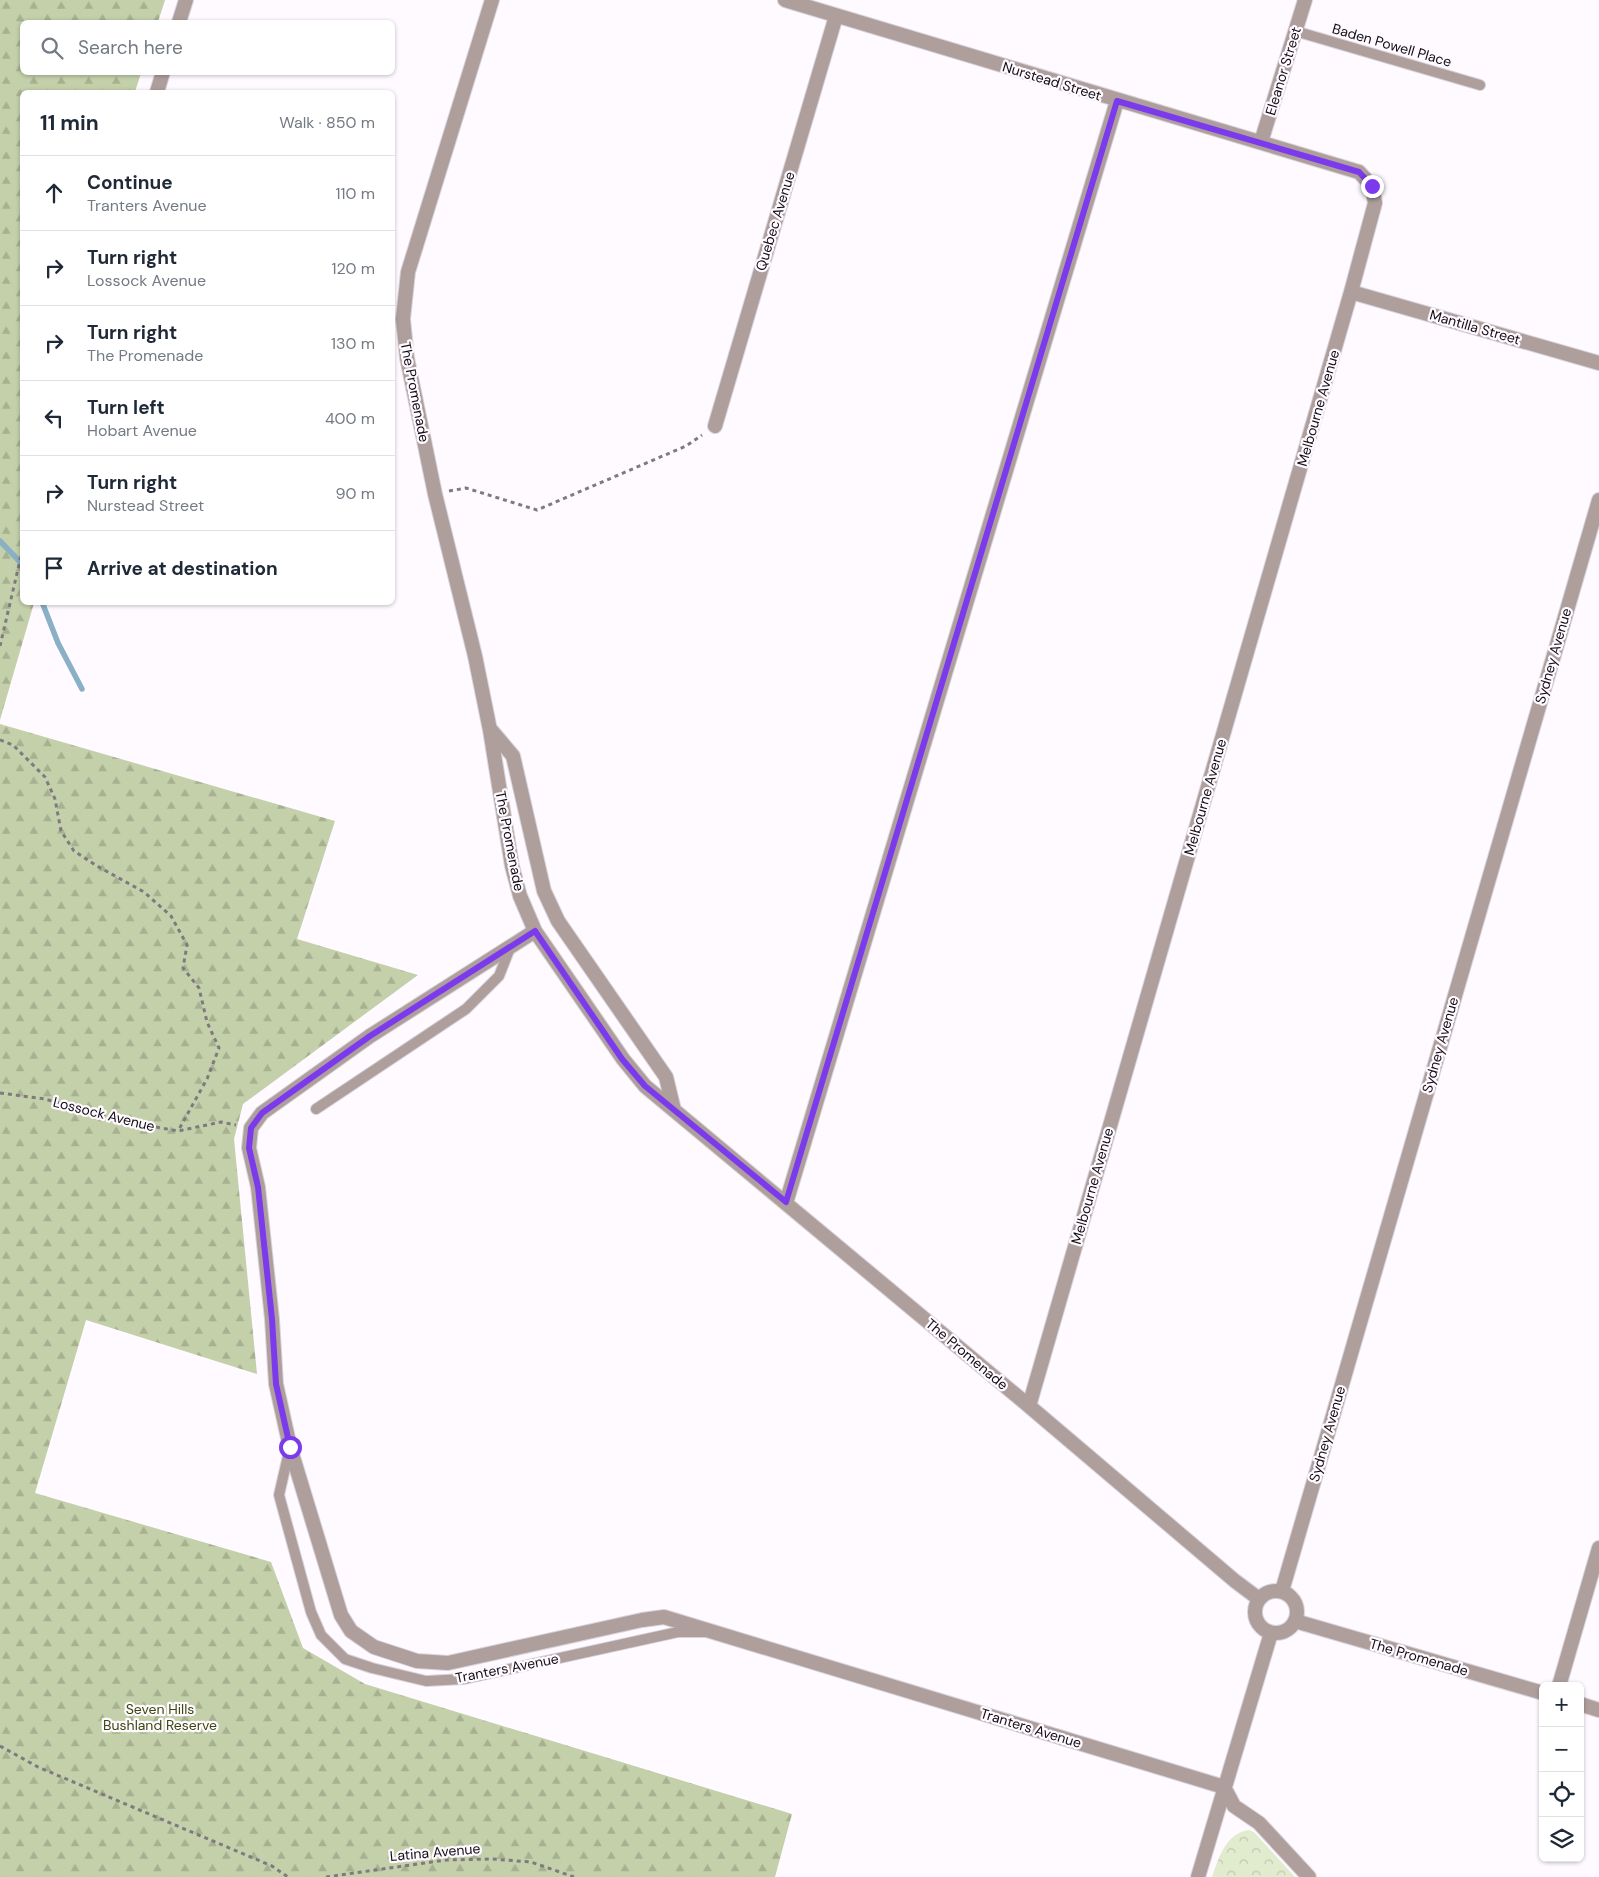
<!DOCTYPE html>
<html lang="en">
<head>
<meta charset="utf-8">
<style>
	:root { --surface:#fff; --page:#f6f6f7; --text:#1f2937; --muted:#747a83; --line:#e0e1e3 }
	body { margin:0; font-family:"DM Sans",sans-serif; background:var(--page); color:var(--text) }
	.controls { position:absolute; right:15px; bottom:15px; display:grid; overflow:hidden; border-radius:8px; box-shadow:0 1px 4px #0004 }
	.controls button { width:45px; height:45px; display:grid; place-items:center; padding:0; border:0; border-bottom:1px solid var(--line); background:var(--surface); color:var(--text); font:25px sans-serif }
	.stop { position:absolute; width:15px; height:15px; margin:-11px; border:4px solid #7c3aed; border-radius:50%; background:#fff }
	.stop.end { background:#7c3aed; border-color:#fff; box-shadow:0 1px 5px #0008 }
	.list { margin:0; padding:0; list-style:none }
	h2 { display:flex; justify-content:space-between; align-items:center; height:65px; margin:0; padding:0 20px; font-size:21px }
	h2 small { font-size:16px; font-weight:400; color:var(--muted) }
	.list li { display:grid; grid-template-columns:32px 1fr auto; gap:15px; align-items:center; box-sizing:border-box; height:75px; padding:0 20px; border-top:1px solid var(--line) }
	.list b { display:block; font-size:19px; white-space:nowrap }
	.list p { margin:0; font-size:16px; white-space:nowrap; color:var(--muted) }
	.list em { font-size:16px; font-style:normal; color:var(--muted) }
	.icon { flex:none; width:28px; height:28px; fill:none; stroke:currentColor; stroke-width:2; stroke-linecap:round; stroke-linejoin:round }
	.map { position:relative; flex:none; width:1599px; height:1877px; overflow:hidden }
	.search { position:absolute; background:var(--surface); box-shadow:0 1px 4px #0004; left:20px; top:20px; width:375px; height:55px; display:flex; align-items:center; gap:12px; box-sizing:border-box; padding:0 18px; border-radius:8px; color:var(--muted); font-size:19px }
	.panel { position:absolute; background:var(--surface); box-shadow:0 1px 4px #0004; left:20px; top:90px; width:375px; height:515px; border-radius:8px }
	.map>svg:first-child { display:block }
	.forest { fill:url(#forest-firs) }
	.park { fill:url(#park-crowns) }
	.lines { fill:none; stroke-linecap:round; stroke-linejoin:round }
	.stream { stroke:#89b0c5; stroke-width:5.5 }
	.service-casing { stroke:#d8d4d9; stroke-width:12 }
	.minor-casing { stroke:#d8d4d9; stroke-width:16 }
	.path { stroke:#7f7980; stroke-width:3; stroke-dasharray:4 4; stroke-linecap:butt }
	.service { stroke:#ae9f9d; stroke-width:10 }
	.minor { stroke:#ae9f9d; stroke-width:14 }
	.route { stroke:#7c3aed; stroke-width:6 }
	.labels { text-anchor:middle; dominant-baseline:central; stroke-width:4.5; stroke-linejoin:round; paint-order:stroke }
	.street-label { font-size:14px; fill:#130c14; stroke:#fefaff }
	.park-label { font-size:14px; fill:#39470c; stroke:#fefaff }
</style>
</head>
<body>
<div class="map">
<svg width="1599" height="1877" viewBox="0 0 1599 1877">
	<defs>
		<pattern id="forest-firs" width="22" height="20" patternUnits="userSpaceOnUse" patternTransform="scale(1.25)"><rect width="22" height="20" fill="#c3d0aa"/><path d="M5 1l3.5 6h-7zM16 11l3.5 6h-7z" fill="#a7b191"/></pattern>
		<pattern id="park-crowns" width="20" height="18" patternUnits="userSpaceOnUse" patternTransform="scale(1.25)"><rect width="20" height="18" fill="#e1ebce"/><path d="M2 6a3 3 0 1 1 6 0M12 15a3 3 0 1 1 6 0" fill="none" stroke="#c0c8b0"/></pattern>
	</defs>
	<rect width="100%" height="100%" fill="#fefaff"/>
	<path class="forest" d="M0 0H165L158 22H22V72L141 73 135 92H22V602L34 603 0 720Z
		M0 724 335 821 297 939 418 975 243 1104 234 1139 257 1374 86 1320 35 1493 271 1562 303 1648 365 1684 792 1814 775 1877H0Z"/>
	<path class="park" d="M1249 1830 1254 1832 1295 1877H1212C1219 1857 1226 1833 1249 1830Z"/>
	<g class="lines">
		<path class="stream" d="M0 541 22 564
			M42 602 58 643 82 689"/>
		<defs>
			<path id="service" d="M1295 31 1480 85
				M316 1109 466 1009 499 976 510 948
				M290 1447 279 1495 311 1612 321 1635 345 1659 372 1668 426 1681 464 1679 678 1632H705"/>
			<path id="minor" d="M492 0 408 272 403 319 407 358 435 494 475 656 490 730 512 866 520 896 535 931 623 1059 645 1086 1029 1406 1235 1581 1259 1599
				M785 0 1359 172 1372 186 1375 203 1351 292 1029 1406
				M179 22 186 0
				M157 92 163 72
				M1261 142 1305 0
				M1351 292 1599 363
				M715 426 836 16
				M491 730 513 756 544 891 558 921 666 1077 674 1110
				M535 931 370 1036 262 1113 251 1128 249 1148 258 1187 272 1319 276 1384 290 1447 341 1615 351 1631 374 1647 417 1661 448 1663 642 1620 664 1617 1224 1787 1234 1806 1259 1823 1309 1877
				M786 1203 1117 101
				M1255 1612a21 21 0 1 1 42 0a21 21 0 1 1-42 0Z
				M1282 1591 1599 500
				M1295 1621 1543 1693
				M1559 1686 1599 1548
				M1580 1704 1599 1710
				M1198 1877 1271 1633"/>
		</defs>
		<use href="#service" class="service-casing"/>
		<use href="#minor" class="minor-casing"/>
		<path class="path" d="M449 491 466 488 537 510 686 446 702 435
			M0 646 22 552
			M0 740 13 745 45 777 55 799 61 831 74 851 97 866 144 892 171 916 187 945 183 968 199 988 207 1022 219 1048 207 1079 178 1131
			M0 1093 45 1099 118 1120 178 1131 221 1122 236 1125
			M0 1746 38 1767 272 1866 288 1877
			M326 1877 446 1860 492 1859 531 1862 574 1877"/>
		<use href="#service" class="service"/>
		<use href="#minor" class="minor"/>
	</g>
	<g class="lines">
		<path class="route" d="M290 1447 276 1384 272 1319 258 1187 249 1148 251 1128 262 1113 370 1036 535 931 622 1059 645 1086 786 1202 1117 101 1359 172 1372 186"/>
	</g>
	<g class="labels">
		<g class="street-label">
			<text transform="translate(1392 45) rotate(16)">Baden Powell Place</text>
			<text transform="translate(1283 71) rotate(-73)">Eleanor Street</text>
			<text transform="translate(1052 81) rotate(17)">Nurstead Street</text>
			<text transform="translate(775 221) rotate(-73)">Quebec Avenue</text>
			<text transform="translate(1475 327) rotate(16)">Mantilla Street</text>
			<text transform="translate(415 392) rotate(79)">The Promenade</text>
			<text transform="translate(1318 408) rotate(-74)">Melbourne Avenue</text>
			<text transform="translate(1553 656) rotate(-74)">Sydney Avenue</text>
			<text transform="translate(1205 797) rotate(-74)">Melbourne Avenue</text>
			<text transform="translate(510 841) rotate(79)">The Promenade</text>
			<text transform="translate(1440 1045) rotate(-74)">Sydney Avenue</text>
			<text transform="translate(104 1114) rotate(14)">Lossock Avenue</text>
			<text transform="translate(1092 1186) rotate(-74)">Melbourne Avenue</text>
			<text transform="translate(967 1354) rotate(40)">The Promenade</text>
			<text transform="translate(1327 1434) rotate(-74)">Sydney Avenue</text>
			<text transform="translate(1419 1657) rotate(16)">The Promenade</text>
			<text transform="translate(507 1668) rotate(-11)">Tranters Avenue</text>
			<text transform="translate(1031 1728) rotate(17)">Tranters Avenue</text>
			<text transform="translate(435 1852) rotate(-5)">Latina Avenue</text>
		</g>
		<g class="park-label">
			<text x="160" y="1709">Seven Hills<tspan x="160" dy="16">Bushland Reserve</tspan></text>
		</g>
	</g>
</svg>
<div class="controls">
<button>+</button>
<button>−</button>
<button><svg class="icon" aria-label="locate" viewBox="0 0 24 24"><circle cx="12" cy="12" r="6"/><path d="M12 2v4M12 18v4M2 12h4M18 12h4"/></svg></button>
<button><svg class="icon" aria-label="layers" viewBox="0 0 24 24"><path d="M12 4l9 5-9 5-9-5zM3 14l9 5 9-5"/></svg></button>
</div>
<div class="stop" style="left:290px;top:1447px"></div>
<div class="stop end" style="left:1372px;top:186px"></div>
<div class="search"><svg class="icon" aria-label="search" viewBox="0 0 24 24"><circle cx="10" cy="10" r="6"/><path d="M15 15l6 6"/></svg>Search here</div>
<section class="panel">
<h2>11 min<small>Walk · 850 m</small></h2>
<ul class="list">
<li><svg class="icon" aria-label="ahead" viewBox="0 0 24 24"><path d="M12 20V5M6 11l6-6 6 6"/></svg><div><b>Continue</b><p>Tranters Avenue</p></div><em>110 m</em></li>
<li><svg class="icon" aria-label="right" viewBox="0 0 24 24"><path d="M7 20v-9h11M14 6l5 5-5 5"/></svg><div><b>Turn right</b><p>Lossock Avenue</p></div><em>120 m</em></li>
<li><svg class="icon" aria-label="right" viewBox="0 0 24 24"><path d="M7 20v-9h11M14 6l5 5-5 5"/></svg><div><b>Turn right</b><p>The Promenade</p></div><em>130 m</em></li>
<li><svg class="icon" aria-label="left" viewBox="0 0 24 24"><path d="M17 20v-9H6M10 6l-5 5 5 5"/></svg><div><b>Turn left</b><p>Hobart Avenue</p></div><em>400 m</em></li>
<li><svg class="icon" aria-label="right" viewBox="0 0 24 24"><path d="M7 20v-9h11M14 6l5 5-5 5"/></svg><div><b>Turn right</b><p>Nurstead Street</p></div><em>90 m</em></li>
<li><svg class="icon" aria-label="arrive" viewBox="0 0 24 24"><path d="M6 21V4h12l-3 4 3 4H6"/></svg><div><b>Arrive at destination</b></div></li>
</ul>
</section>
</div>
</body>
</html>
